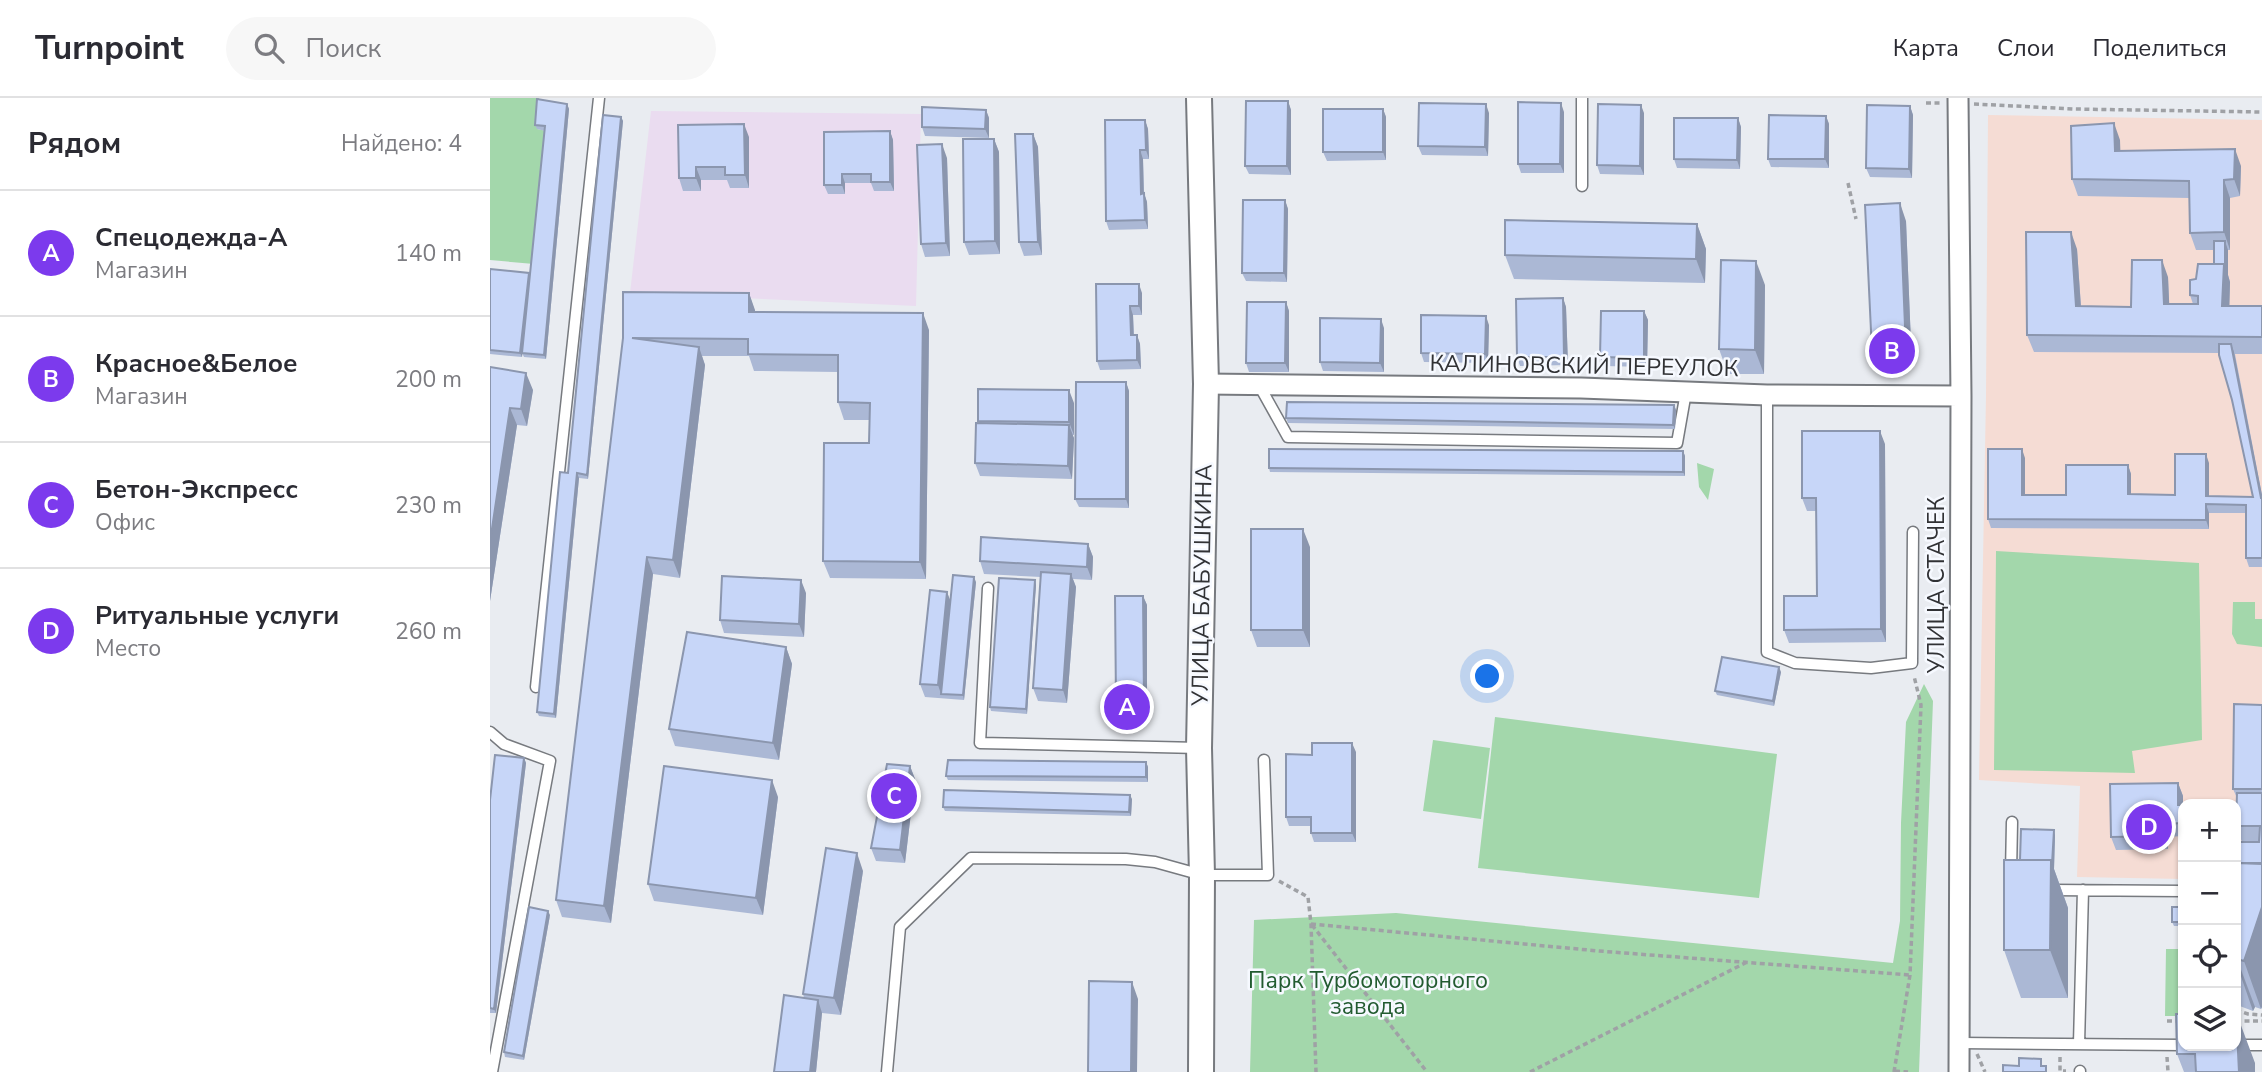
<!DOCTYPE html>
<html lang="ru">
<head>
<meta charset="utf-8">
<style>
	:root { --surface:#fff; --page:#f7f7f7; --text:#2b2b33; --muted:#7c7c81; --line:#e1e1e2; --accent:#7c3aed }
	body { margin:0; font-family:"Nunito Sans",sans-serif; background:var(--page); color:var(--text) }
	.controls { position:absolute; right:21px; bottom:21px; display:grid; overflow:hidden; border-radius:14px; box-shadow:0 2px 5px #0004 }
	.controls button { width:63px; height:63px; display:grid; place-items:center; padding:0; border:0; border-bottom:2px solid var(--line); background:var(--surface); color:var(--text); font:35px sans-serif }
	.you { position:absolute; left:998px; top:579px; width:24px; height:24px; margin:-18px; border:5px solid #fff; border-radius:50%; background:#1a73e8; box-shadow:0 0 0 10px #1a73e833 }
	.badge { display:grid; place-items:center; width:46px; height:46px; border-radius:50%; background:var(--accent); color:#fff; font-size:23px; font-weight:700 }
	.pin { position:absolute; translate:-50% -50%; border:4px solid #fff; box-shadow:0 2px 7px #0006 }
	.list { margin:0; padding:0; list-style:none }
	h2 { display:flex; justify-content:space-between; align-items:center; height:91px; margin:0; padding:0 28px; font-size:30px }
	h2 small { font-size:23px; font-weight:400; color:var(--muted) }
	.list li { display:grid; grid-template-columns:46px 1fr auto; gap:21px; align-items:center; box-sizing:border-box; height:126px; padding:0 28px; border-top:2px solid var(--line) }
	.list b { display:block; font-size:26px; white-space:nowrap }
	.list p { margin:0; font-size:23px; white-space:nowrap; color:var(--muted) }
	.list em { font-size:23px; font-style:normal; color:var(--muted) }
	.icon { flex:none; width:38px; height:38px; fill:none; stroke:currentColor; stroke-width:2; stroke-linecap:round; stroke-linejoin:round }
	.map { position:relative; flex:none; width:1772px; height:974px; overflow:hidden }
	header { display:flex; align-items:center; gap:42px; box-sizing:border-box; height:98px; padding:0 35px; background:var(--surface); border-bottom:2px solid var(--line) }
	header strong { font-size:33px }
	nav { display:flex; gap:38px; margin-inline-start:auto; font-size:24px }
	.search { width:490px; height:63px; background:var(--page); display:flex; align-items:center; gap:18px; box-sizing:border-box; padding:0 24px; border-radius:38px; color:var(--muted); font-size:26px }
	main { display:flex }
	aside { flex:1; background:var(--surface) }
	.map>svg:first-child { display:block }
	.education { fill:#eadcf0 }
	.medical { fill:#f5dcd4 }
	.green { fill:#a3d7ab }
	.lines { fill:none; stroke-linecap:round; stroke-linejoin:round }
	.service-casing { stroke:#777a7f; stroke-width:13 }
	.minor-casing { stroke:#777a7f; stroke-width:23 }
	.tertiary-casing { stroke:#777a7f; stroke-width:28 }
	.path { stroke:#9fa1a5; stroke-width:3.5; stroke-dasharray:5 3.5; stroke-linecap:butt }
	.service { stroke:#fff; stroke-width:10 }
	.minor { stroke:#fff; stroke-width:19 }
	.tertiary { stroke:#fff; stroke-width:24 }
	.wall { fill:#abb8d5 }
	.shaded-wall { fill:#8b96ae }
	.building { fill:#c7d6f8; stroke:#8b96ae; stroke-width:2 }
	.labels { text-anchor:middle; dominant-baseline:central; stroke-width:5; stroke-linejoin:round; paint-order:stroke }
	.street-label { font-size:23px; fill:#313235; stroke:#f6f9ff }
	.park-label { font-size:23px; fill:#225b30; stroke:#f6f9ff }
</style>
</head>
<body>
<header>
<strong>Turnpoint</strong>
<div class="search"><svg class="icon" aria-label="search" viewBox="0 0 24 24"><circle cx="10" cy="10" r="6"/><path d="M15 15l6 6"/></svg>Поиск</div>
<nav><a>Карта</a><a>Слои</a><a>Поделиться</a></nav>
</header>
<main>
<aside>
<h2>Рядом<small>Найдено: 4</small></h2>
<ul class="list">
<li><span class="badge">A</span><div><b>Спецодежда-А</b><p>Магазин</p></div><em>140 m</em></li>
<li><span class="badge">B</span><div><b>Красное&amp;Белое</b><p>Магазин</p></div><em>200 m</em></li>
<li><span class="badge">C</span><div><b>Бетон-Экспресс</b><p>Офис</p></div><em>230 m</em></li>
<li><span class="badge">D</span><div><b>Ритуальные услуги</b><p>Место</p></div><em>260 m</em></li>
</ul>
</aside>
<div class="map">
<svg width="1772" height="974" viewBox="0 0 1772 974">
	<rect width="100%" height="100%" fill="#e9ecf1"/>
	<path class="education" d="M161 13 431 16 426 208 140 195Z"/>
	<path class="medical" d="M1498 17 1772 22V761L1746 760V706H1693V781L1587 779 1590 688 1489 682 1496 298Z"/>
	<path class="green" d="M0 0H49L47 31 57 33 44 166 0 162Z
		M1207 365 1224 371 1218 402 1209 389Z
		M1506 453 1709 465 1712 642 1642 653 1645 675 1504 672Z
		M1743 504H1765V521H1772V549L1747 546 1742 536Z
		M1434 586 1443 603 1429 974H760L764 822 906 815 1403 865 1410 823 1411 725 1416 624Z
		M1005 619 1287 656 1269 800 988 770Z
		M943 642 1000 650 991 721 933 713Z
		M1676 851H1693V918H1675Z"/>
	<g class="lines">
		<defs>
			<path id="service" d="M1092 88V0
				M769 287 798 339 1187 345 1196 294
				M1277 297V554L1305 565 1381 570 1422 565 1423 434
				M498 490 490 645 709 650
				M46 589 109 0
				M0 634 14 646 60 663 2 974
				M1521 775 1522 724
				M1561 792 1693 793
				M1470 945 1693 947
				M1589 946 1593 792
				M1746 947H1772
				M1590 973V974
				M397 974 410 829 481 760 636 761 665 764 712 777H778L774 662"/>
			<path id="minor" d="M1468 0 1471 298 1469 974
				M716 286 1091 290 1277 297 1471 298"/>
			<path id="tertiary" d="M709 0 716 286 709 650 712 777 711 974"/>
		</defs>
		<use href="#service" class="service-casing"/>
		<use href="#minor" class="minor-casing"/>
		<use href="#tertiary" class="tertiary-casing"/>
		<path class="path" d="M1436 5H1451
			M1484 6 1584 11 1772 14
			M1358 85 1366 121
			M789 783 818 799 821 826 826 974
			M821 826 1109 853 1420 877
			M822 827 937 974
			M1746 912 1758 916 1772 917
			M1677 923H1693
			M1746 923H1772
			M1487 956 1495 974
			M1570 959V973H1576
			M1677 959 1678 974
			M1405 973 1418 974
			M1040 974 1257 864
			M1404 974 1420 877 1431 607 1424 578"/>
		<use href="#service" class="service"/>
		<use href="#minor" class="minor"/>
		<use href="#tertiary" class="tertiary"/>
	</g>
	<path class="wall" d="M798 3 801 12V77L759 76 755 68Z
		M77 6 79 11 56 261 34 259 32 255 34 234 32 259 0 256V171L39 175 40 178 55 33 47 31 45 27Z
		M1420 8 1423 17 1422 80 1380 79 1376 70Z
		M893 11 896 19V62L837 63 833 54Z
		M496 12 499 20V40L435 38 432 29Z
		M1074 14V75H1031L1028 66Z
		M999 15 998 58 932 57 928 48Z
		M1154 15V77L1110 76 1107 67Z
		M1336 18 1339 26V70L1281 69 1278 61Z
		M131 19 133 23 98 381 89 380 66 620 49 618 47 614 78 375Z
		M1248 20 1251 29 1250 71 1187 70 1184 61Z
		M655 22 658 31 659 61H653L654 95 657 104 658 131 619 132 616 123Z
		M400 33 403 42 404 93H384L381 85H355V96H338L334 87Z
		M543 36 548 49 552 157 534 158 529 144Z
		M259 39V90H240L237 82H211V93H193L189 80Z
		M504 41 509 54 510 156 479 157 474 144Z
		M1630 42V53L1751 68 1750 98 1740 100V152H1738V177L1740 184 1739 208H1772V256H1745L1772 397V469H1759L1756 460V415H1719V431L1501 430 1498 421 1535 360V397H1576L1638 367 1641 376V396L1685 397 1719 365V398L1763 399 1742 302 1729 255 1544 254 1537 237 1587 151 1591 208 1641 209 1678 179 1679 206H1703L1700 197 1706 181 1724 166V152H1706L1700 135 1699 100 1588 98 1582 81Z
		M457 60 460 158 435 159 431 146Z
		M795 102 798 111 797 184 756 183 752 175Z
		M1416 123 1422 270 1388 271 1382 254Z
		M1207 126 1216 151 1215 185 1024 181 1015 157Z
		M606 186 652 195V217H643L644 237H647L650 246 651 271 610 272 607 263Z
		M1275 187 1274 276H1238L1229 251Z
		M259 195 265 214 439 232 436 481 340 480 333 463 379 345 380 322H354L348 304V274L264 273 259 258H212L215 267 190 480 163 476 121 825 72 819 66 802 133 240Z
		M1073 200 1076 209 1078 267 1030 268 1027 259Z
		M796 204 799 213V274H759L756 265Z
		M1154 213 1158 222 1157 269 1114 268 1110 259Z
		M999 227 998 265 934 264 931 255Z
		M894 230V274L833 273 830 264Z
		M0 269 43 292 37 328 27 327 0 503Z
		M636 284 639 293V410L589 409 585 401Z
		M584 305V337H582L584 340 582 381 490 378 485 365 489 325 488 323Z
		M1184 307 1186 312 1185 331 798 325 796 320Z
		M1395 346 1396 544 1299 545 1294 532 1327 498 1326 413H1317L1312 400Z
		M1193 353 1195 358V378L780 374 779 370Z
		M598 446 603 459 602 482 583 481 586 489 577 605 548 603 543 590 551 479 494 476 490 463Z
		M820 449V549H767L761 532Z
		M545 482 546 487 537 616 501 613 500 609Z
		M486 484 474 602 435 599 430 586 457 494 460 503Z
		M316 495 314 539 234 535 230 522Z
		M653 498 657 507V612H629L626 604Z
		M296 549 302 566 289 662 185 648 179 631Z
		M1291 574 1284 608 1227 597 1225 593Z
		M1772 607V909L1771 911 1765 909 1763 913 1747 907 1746 904V744H1752L1746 728 1747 700 1743 691Z
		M866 654V744H824L821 735V728H799L796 719 822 657Z
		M34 660 36 665 6 915H0V702Z
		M656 664 658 669V684L458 682 456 678Z
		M420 668 425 681 415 765 386 763 381 750Z
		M1688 685 1693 698V738L1678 739V751L1626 752 1621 739Z
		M288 699 273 817 164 803 158 786Z
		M642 701 641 718 455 713 453 709Z
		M1565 737 1564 771 1578 810V900H1531L1514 852 1530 762Z
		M373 773 351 917 332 915 326 974H284L314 900 313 896Z
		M1693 809V828H1684L1682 824Z
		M60 817 34 962 15 959 14 954Z
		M1686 916 1765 965V974H1694L1687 956Z"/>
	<path class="shaded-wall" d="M798 3 801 12V77L797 68Z
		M1071 5 1074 14V75L1070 66Z
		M77 6 79 11 56 261 54 257Z
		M996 6 999 15 998 58 995 49Z
		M1151 7 1154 15V77L1150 68Z
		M1420 8 1423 17 1422 80 1419 71Z
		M893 11 896 19V62L893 54Z
		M496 12 499 20V40L495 31Z
		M1336 18 1339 26V70L1335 61Z
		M131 19 133 23 98 381 97 377Z
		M1248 20 1251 29 1250 71 1247 62Z
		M655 22 658 31 659 61 656 52Z
		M1624 25 1630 42 1631 71 1625 53Z
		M254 26 259 39V90L255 77Z
		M400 33 403 42 404 93 400 84Z
		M543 36 548 49 552 157 548 144Z
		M504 41 509 54 510 156 505 143Z
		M452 46 457 60 460 158 456 145Z
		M1745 51 1751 68 1750 98 1744 81Z
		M650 52 653 61 654 104 651 96Z
		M206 69 211 82V93L206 80Z
		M352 76 355 85V96L352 87Z
		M1734 82 1740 100V152L1734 134Z
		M654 95 657 104 658 131 655 122Z
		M795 102 798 111 797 184 794 175Z
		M1410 105 1416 123 1422 270 1416 253Z
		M1207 126 1216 151 1215 185 1206 161Z
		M1581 134 1587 151 1592 225 1586 208Z
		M1735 143 1738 152V177L1740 184 1739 225 1732 208Z
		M1672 162 1678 179 1680 223 1674 206Z
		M1266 163 1275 187 1274 276 1265 252Z
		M39 175 40 179 32 259 30 255Z
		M649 186 652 195V217L649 208Z
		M259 195 265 212V231L259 214Z
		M1073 200 1076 209 1078 267 1074 259Z
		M796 204 799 213V274L795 265Z
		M640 208 643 217 644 246 641 237Z
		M1154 213 1158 222 1157 269 1154 260Z
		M433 215 439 232 436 481 430 464Z
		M996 218 999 227 998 265 995 256Z
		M891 221 894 230V274L890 265Z
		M647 237 650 246 651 271 647 262Z
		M1741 246 1744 254 1772 397V402Z
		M209 249 215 267 190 480 183 462Z
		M36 275 43 292 37 328 31 311Z
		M636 284 639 293V410L636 401Z
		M579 292 584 305V337L579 324Z
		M1184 307 1186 312 1185 331 1183 327Z
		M20 310 27 327 0 503V444Z
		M579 327 584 340 582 381 578 368Z
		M1390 333 1395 346 1396 544 1391 531Z
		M1532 351 1535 360V406L1532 397Z
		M1193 353 1195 358V378L1193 374Z
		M1716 356 1719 365V407L1716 398Z
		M1638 367 1641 376V405L1638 396Z
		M87 375 89 380 66 620 64 616Z
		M1716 406 1719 415V431L1716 422Z
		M813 431 820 449V549L813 532Z
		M598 446 603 459 602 482 597 469Z
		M157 459 163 476 121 825 114 808Z
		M581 476 586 489 577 605 573 592Z
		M484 479 486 484 474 602 473 597Z
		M311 482 316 495 314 539 309 526Z
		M545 482 546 487 537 616 536 611Z
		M457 494 462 507 451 596 448 587Z
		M653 498 657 507V612L654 603Z
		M296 549 302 566 289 662 283 645Z
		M1289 569 1291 574 1284 608 1283 603Z
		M862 645 866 654V744L862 735Z
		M34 660 36 665 6 915 4 911Z
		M656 664 658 669V684L656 679Z
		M420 668 425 681 415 765 410 752Z
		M282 682 288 699 273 817 266 800Z
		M1688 685 1693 698V720L1688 707Z
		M640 697 642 701 641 718 639 714Z
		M1673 726 1678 739V751L1673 738Z
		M1564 732 1565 737 1564 771 1578 810V900L1560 852 1561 762Z
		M367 755 373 773 351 917 344 900Z
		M1772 809V909L1771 911 1754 863Z
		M58 813 60 817 34 962 33 958Z
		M1747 861 1765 909 1763 913 1746 864Z
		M642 884 648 901 647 974H641Z
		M328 902 332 915 326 974H320Z
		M1746 914 1765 965V974H1749Z"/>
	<path class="building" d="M47 1 77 6 54 257 32 255 55 28 45 27Z
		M756 3H798L797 68H755Z
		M1028 4 1071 5 1070 66H1028Z
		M929 5 996 6 995 49 928 48Z
		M1108 6 1151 7 1150 68 1107 67Z
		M1377 7 1420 8 1419 71 1376 70Z
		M432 9 496 12 495 31 432 29Z
		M833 11H893V54H833Z
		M113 17 131 19 97 377 87 375 64 616 47 614 70 374 78 375Z
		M1279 17 1336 18 1335 61H1278Z
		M1184 20H1248L1247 62 1184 61Z
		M615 22H655L656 52H650L651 96 654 95 655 122 616 123Z
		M1624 25 1625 53 1745 51 1744 81 1734 82V134L1700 135 1699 83 1582 81 1581 28Z
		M254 26 255 77H235V69H206V80H189L188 27Z
		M400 33V84H381V76H352V87H334V34Z
		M525 36H543L548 144H529Z
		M473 41H504L505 143 474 144Z
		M452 46 456 145 431 146 427 47Z
		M753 102H795L794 175H752Z
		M1410 105 1416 253 1382 254 1375 107Z
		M1015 122 1207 126 1206 161 1015 157Z
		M1536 134H1581L1586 208 1641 209 1642 162H1672L1674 206H1708V198L1700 197V182L1706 181 1708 166H1734L1732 208H1772V239L1537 237Z
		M1724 143H1735V168L1734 166H1724Z
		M1231 162 1266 163 1265 252 1229 251Z
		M0 171 39 175 30 255 0 252Z
		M606 186H649V208H640L641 237H647V262L607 263Z
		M133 194 259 195V214L433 215 430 464 333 463 334 345H379L380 305 348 304V257L258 256V241L142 240 209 249 183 462 157 459 114 808 66 802 133 240Z
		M1073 200 1074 259H1027L1026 201Z
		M757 204H796L795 265H756Z
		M1111 213H1154V260L1110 259Z
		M931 217 996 218 995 256 931 255Z
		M830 220 891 221 890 265 830 264Z
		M1729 246H1741L1771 400H1772V460H1756V407L1716 406V422L1498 421V351H1532V397H1576V367H1638V396L1685 397V356H1716V398L1763 399 1742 302 1729 257Z
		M0 269 36 275 31 311 20 310 0 444Z
		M586 284H636V401H585Z
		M488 291 579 292V324L488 323Z
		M797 304 1184 307 1183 327 796 320Z
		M486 325 579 327 578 368 485 365Z
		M1312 333H1390L1391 531 1294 532V498H1327L1326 400H1312Z
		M779 351 1193 353V374L779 370Z
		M761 431H813V532H761Z
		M491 439 598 446 597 469 490 463Z
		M551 474 581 476 573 592 543 590Z
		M463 477 484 479 473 597 451 596Z
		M232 478 311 482 309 526 230 522Z
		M509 480 545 482 536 611 500 609Z
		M440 492 457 494 448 587 430 586Z
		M625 498H653L654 603 626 604Z
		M197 534 296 549 283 645 179 631Z
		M1232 559 1289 569 1283 603 1225 593Z
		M1744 606 1772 607V691H1743Z
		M822 645H862V735H821V719H796V656L822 657Z
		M5 657 34 660 4 911 0 910V702Z
		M458 662 656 664V679L456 678Z
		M397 666 420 668 410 752 381 750Z
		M174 668 282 682 266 800 158 786Z
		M1688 685V707H1693V725L1673 726V738L1621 739 1620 686Z
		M454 692 640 697 639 714 453 709Z
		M1747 695H1772V765H1746V744H1769L1770 728H1746Z
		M1531 731 1564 732 1562 766 1561 762H1530Z
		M336 750 367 755 344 900 313 896Z
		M1514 762H1561L1560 852H1514Z
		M1746 765 1772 766V809L1754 863 1747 861 1746 864V794L1747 791H1746Z
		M39 809 58 813 33 958 14 954Z
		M1682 809H1693V824H1682Z
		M599 883 642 884 641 974H598Z
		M294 897 328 902 320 974H284Z
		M1746 914 1749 974H1706L1705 956H1687L1686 916H1693V948H1746Z
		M1529 960 1551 961V968H1556V974H1513V967L1529 968Z"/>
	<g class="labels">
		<g class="street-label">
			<text transform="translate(1094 268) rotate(1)">КАЛИНОВСКИЙ ПЕРЕУЛОК</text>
			<text transform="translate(712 487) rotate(-89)">УЛИЦА БАБУШКИНА</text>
			<text transform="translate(1446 487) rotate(-90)">УЛИЦА СТАЧЕК</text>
		</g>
		<g class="park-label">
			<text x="878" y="882">Парк Турбомоторного<tspan x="878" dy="26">завода</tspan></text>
		</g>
	</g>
</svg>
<div class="controls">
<button>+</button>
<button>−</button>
<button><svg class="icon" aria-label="locate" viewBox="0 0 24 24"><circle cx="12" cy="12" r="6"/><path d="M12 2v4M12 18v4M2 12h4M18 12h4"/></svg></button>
<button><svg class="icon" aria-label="layers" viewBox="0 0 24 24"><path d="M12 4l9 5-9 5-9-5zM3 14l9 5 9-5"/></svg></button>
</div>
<div class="you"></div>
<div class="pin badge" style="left:637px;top:609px">A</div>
<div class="pin badge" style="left:1402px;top:253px">B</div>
<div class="pin badge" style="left:404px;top:698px">C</div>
<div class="pin badge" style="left:1659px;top:729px">D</div>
</div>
</main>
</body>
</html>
